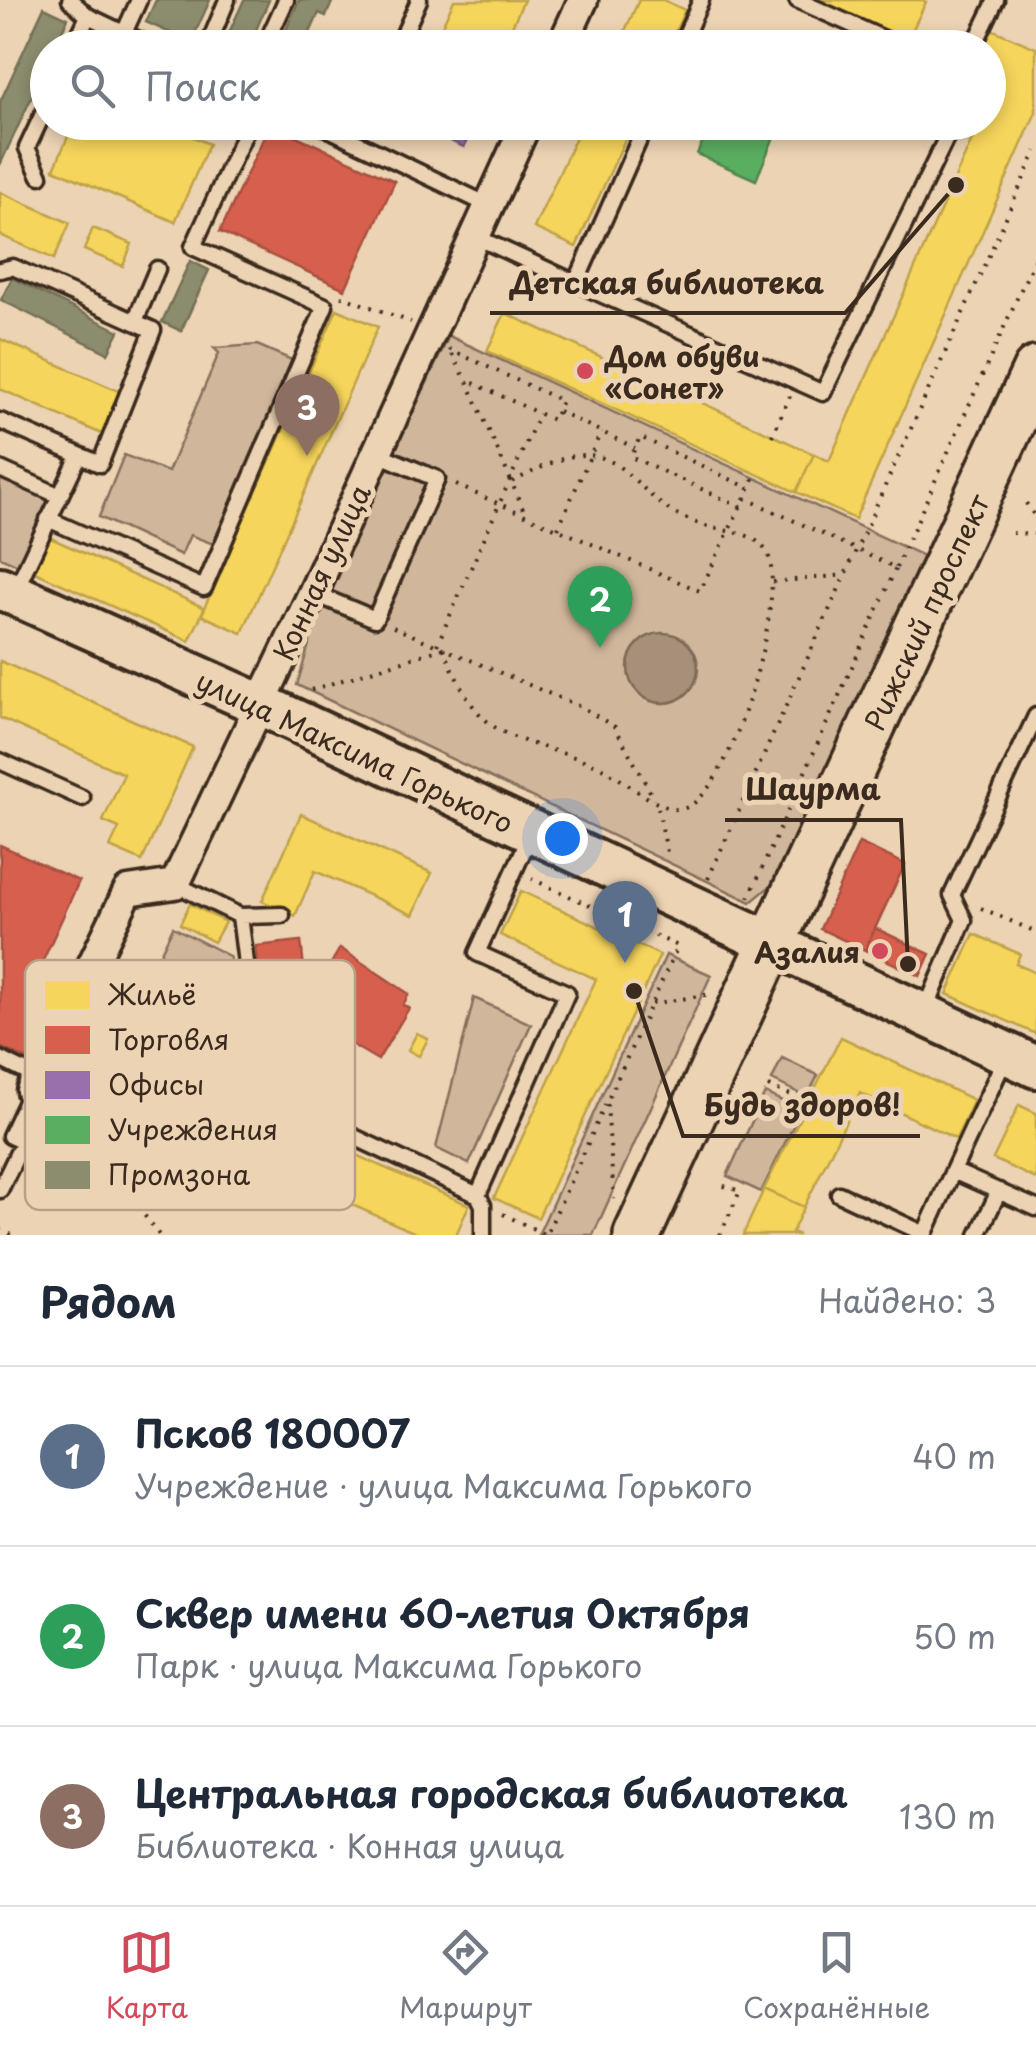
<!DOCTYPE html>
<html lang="ru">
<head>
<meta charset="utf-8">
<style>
	:root { --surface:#fff; --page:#f6f6f7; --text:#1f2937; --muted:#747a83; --line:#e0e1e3; --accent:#d1495b }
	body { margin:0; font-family:"Playpen Sans",sans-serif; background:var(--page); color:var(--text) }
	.you { position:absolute; left:562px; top:838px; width:35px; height:35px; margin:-25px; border:8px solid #fff; border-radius:50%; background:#1a73e8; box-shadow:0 0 0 15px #1a73e833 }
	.badge { display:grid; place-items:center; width:65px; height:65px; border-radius:50%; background:var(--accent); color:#fff; font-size:32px; font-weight:700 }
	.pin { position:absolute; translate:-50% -82px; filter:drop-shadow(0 2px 5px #0008) }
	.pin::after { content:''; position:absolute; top:52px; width:35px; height:30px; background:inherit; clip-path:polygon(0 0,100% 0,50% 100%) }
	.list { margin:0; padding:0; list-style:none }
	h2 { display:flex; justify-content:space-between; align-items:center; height:130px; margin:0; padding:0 40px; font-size:42px }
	h2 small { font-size:32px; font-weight:400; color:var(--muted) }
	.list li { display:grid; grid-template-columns:65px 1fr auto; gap:30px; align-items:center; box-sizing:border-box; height:180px; padding:0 40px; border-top:2px solid var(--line) }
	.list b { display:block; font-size:38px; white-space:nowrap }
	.list p { margin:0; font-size:32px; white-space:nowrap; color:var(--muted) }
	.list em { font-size:32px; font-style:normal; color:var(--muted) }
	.icon { flex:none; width:55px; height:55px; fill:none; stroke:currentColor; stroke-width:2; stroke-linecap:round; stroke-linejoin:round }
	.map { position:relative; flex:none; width:1036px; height:1235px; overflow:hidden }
	.search { position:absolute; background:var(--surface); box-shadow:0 5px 15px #0003; left:30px; right:30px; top:30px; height:110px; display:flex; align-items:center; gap:25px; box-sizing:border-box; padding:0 35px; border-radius:55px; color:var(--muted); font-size:38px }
	.sheet { height:670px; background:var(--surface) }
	nav { display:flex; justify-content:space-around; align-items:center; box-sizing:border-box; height:140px; border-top:2px solid var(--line); background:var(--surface); font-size:28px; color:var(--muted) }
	nav a { display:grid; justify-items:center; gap:5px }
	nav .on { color:var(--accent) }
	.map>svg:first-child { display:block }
	.green { fill:#d0b79c; stroke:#86705d; stroke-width:2.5 }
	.water { fill:#a79079; stroke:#7c6755; stroke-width:2.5 }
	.homes { fill:#f6d55c; stroke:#bea249; stroke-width:2.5 }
	.shops { fill:#d6604d; stroke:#a8503f; stroke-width:2.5 }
	.offices { fill:#9970ab; stroke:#7d5b81; stroke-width:2.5 }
	.public { fill:#5aae61; stroke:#51864d; stroke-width:2.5 }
	.industry { fill:#8c8c6e; stroke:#746f56; stroke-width:2.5 }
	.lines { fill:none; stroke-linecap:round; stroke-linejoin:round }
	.service-casing { stroke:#3b2a1e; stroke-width:21 }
	.minor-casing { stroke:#3b2a1e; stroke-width:35 }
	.secondary-casing { stroke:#3b2a1e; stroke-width:48 }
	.primary-casing { stroke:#3b2a1e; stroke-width:52 }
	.path { stroke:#3b2a1e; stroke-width:4; stroke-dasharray:2.5 8; stroke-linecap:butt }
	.service { stroke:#ecd3b4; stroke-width:14 }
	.minor { stroke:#ecd3b4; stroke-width:28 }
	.secondary { stroke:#ecd3b4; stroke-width:40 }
	.primary { stroke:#ecd3b4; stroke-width:45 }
	.poi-dot { fill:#d1495b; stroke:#ecd3b4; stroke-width:4 }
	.labels { text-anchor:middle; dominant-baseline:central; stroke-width:10; stroke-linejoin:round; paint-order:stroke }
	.poi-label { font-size:28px; font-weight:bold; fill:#3b2a1e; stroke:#ecd3b4; text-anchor:start }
	.street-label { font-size:28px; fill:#3b2a1e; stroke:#ecd3b4 }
	.key { fill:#ecd3b4; stroke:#b7a087; stroke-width:2.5 }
	.key-label { font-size:28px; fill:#3b2a1e }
	.leader { fill:none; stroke:#3b2a1e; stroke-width:4 }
	.callout-dot { fill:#3b2a1e; stroke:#ecd3b4; stroke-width:4 }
	.callout-label { font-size:30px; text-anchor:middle; font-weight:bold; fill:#3b2a1e; stroke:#ecd3b4; stroke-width:10; stroke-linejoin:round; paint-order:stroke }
</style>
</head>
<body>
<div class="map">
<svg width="1036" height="1235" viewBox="0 0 1036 1235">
	<rect width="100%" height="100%" fill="#ecd3b4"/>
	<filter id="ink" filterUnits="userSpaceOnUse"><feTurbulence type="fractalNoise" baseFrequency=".01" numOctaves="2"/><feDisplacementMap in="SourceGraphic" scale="20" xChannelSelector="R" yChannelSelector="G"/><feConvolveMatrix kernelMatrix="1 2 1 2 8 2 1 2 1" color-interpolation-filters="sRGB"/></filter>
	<g filter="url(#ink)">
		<path class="green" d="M449 336 932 560 786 873 751 902 297 685 319 611Z
			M257 345 294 361 216 545 190 535 181 555 99 517 124 455 168 472 219 353 214 348Z
			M0 475 54 499 23 567 0 557Z
			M173 927 229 956 254 1036 235 1075 127 1023Z
			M666 955 711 975 593 1235H538Z
			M474 998 531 1024 469 1164 436 1148Z
			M782 1058 818 1075 807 1097 772 1080Z
			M765 1093 801 1110 761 1192 727 1176Z"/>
		<path class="water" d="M628 668a35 35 0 1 1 70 0a35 35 0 1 1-70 0Z"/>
		<path class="homes" d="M454 0H524L502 48H432Z
			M639 0H663L685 10 668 48H617Z
			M813 0H922L926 2 906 43Z
			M991 29 1036 48V112L855 519 796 492 814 454 829 461 980 122H988V104L997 85 988 81V48H983Z
			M74 122H160L209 144 175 222 54 169Z
			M583 122H633L576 247 534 228Z
			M0 192 70 223 54 259 0 235Z
			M93 228 132 244 123 266 84 250Z
			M337 309 378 327 242 633 201 615Z
			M505 313 814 454 796 492 487 351Z
			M0 339 123 393 104 435 0 389Z
			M44 535 205 608 189 641 28 569Z
			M0 661 193 747 142 861 110 847 119 828 103 821 124 774 0 718Z
			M301 814 432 873 413 915 315 871 295 916 262 901Z
			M521 891 660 955 538 1218 494 1198 596 979 500 935Z
			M190 904 225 922 214 942 180 924Z
			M974 934 1020 954 1016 964 1036 973V1034L947 994Z
			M417 1033 428 1039 419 1056 408 1050Z
			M841 1037 974 1100 956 1139 860 1093 804 1207 764 1189Z
			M114 1048 469 1205 456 1235H420L95 1091Z
			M1019 1105 1036 1113V1179L993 1159Z
			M764 1189 804 1207 792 1232 799 1235H743Z"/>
		<path class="shops" d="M270 124 395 181 345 289 220 232Z
			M859 843 905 864 865 950 820 929Z
			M0 845 79 881 26 998 51 1009 28 1060 0 1047Z
			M875 928 930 954 920 976 865 950Z
			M301 941 305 977 260 982 256 946Z
			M340 948 409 994 403 1005 409 1008 378 1060 327 1030 285 1042 272 995 321 981Z"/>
		<path class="offices" d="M409 122H475L464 147Z"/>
		<path class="public" d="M711 122H740L774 137 756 180 697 154Z"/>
		<path class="industry" d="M156 0H210L191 42 146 22Z
			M244 0H269L248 48H222Z
			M299 0H333L326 16 319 13 303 48H278Z
			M44 7 68 18 54 48H48V62L0 165V102Z
			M190 261 209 270 181 331 162 322Z
			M12 278 119 331 108 353 1 300Z"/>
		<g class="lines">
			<defs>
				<path id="service" d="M70 0 88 16 155 48
					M797 0 904 48
					M124 33 139 0
					M403 36 419 0
					M73 48 88 16
					M207 48 227 0
					M264 48 286 0
					M680 48 701 0
					M973 48 996 0
					M314 122 490 206
					M647 122 576 283 823 393 954 122
					M40 176 27 148 48 103
					M474 236 576 283
					M0 270 13 267 153 330 100 464 0 421
					M135 321 157 269
					M0 469 60 496
					M48 519 204 588 325 306 193 247 250 122
					M14 593 79 456
					M313 593 375 619 437 479 376 453
					M0 761 82 798
					M175 884 240 916 246 963 278 1104
					M240 916 282 915
					M74 1006 478 1195 567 993 477 953 530 836
					M924 1013 964 920 952 895 1036 716
					M1007 1054 953 1171 1036 1208
					M0 1059 38 1078
					M0 1190 23 1142 10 1136 31 1091
					M839 1194 925 1234
					M478 1195 483 1205V1235
					M924 1235 953 1171
					M978 1235 999 1191"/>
				<path id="minor" d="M561 48 583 0
					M31 1091 128 891 175 884 313 593 527 122"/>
				<path id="secondary" d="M0 588 277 712 1036 1067"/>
				<path id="primary" d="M637 1235 1036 370"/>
			</defs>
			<use href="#service" class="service-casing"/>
			<use href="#minor" class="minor-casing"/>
			<use href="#secondary" class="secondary-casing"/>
			<use href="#primary" class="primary-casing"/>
			<path class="path" d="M341 296 411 322
				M449 349 562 401 553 420 467 380
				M452 354 469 385 525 513
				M558 411 635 448
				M772 436 790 396
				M456 485 700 591 756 474
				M745 498 896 568 748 900
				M1026 503 1036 518
				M741 507 631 457 640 437 749 488
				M558 528 601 432
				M1012 533 1036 534
				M896 568 1036 256
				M773 582 845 575
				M393 627 583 708 615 727 654 799
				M437 645 539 414
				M444 648C480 742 503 732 589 762 618 772 655 812 681 809 731 802 787 597 768 555 757 531 731 533 709 527 697 524 685 518 674 513 644 497 624 456 587 455 561 454 533 473 509 483
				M311 690 444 648
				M658 808 668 857
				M708 879 1036 151
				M981 908 1036 932
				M652 1004 711 994
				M768 1086 808 1102
				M53 1103 65 1108 159 1235
				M607 1104 614 1199
				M503 1214 546 1235 678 946 532 879
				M0 1229 12 1235
				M720 1235 740 1191 721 1185"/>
			<use href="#service" class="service"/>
			<use href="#minor" class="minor"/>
			<use href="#secondary" class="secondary"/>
			<use href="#primary" class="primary"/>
		</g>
	</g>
	<g class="poi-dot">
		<circle cx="585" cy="371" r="10"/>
		<circle cx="880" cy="951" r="10"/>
	</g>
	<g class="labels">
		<g class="poi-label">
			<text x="605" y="355">Дом обуви<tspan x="605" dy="32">«Сонет»</tspan></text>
			<text x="860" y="951" text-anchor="end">Азалия</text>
		</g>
		<g class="street-label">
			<text transform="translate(321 572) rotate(-65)">Конная улица</text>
			<text transform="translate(926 612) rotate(-65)">Рижский проспект</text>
			<text transform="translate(355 751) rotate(25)">улица Максима Горького</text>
		</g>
	</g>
	<rect x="25" y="960" width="330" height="250" rx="15" class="key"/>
	<rect x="45" y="981" width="45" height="28" fill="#f6d55c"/>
	<rect x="45" y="1026" width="45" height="28" fill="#d6604d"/>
	<rect x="45" y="1071" width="45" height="28" fill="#9970ab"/>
	<rect x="45" y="1116" width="45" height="28" fill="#5aae61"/>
	<rect x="45" y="1161" width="45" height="28" fill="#8c8c6e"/>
	<g class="key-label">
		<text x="108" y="1005">Жильё</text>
		<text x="108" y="1050">Торговля</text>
		<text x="108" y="1095">Офисы</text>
		<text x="108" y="1140">Учреждения</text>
		<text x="108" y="1185">Промзона</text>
	</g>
	<path class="leader" d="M956 185L845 313H490M908 964L901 820H725M634 991L683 1136H920"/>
	<g class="callout-dot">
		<circle cx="956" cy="185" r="10"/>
		<circle cx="908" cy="964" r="10"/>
		<circle cx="634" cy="991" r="10"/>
	</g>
	<g class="callout-label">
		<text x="667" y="294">Детская библиотека</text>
		<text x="813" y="800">Шаурма</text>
		<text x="802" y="1116">Будь здоров!</text>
	</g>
</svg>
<div class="you"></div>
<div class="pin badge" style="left:625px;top:963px;background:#5c6f8a">1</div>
<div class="pin badge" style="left:600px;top:648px;background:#2e9e5b">2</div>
<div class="pin badge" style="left:307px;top:456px;background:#8d6e63">3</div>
<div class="search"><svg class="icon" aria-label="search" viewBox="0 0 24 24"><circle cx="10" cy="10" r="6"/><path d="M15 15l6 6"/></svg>Поиск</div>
</div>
<section class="sheet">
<h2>Рядом<small>Найдено: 3</small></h2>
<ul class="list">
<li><span class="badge" style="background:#5c6f8a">1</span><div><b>Псков 180007</b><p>Учреждение · улица Максима Горького</p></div><em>40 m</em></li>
<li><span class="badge" style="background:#2e9e5b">2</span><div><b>Сквер имени 60-летия Октября</b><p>Парк · улица Максима Горького</p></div><em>50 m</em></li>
<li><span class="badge" style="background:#8d6e63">3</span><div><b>Центральная городская библиотека</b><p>Библиотека · Конная улица</p></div><em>130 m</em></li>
</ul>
</section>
<nav>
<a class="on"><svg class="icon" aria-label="map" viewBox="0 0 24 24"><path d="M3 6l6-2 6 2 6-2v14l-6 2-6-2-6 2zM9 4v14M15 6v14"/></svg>Карта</a>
<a><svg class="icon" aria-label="directions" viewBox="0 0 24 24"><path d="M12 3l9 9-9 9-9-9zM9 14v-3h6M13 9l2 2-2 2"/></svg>Маршрут</a>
<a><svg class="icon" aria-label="saved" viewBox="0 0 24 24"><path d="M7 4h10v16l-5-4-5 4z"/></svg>Сохранённые</a>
</nav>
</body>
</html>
